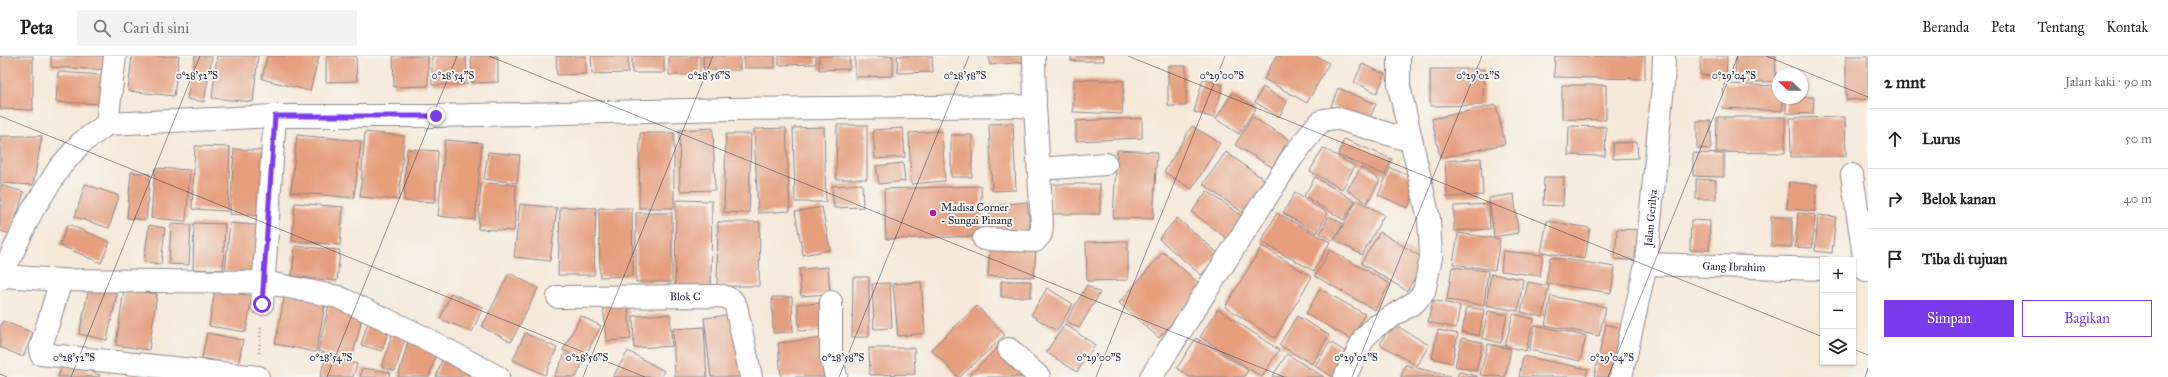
<!DOCTYPE html>
<html lang="id">
<head>
<meta charset="utf-8">
<style>
	:root { --surface:#fff; --page:#f2f2f2; --text:#222; --muted:#767676; --line:#e0e0e0; --accent:#7c3aed }
	body { margin:0; font-family:"IM FELL Great Primer",serif; background:var(--page); color:var(--text) }
	.controls { position:absolute; right:12px; bottom:12px; display:grid; overflow:hidden; border-radius:0px; box-shadow:0 1px 3px #0004 }
	.controls button { width:36px; height:36px; display:grid; place-items:center; padding:0; border:0; border-bottom:1px solid var(--line); background:var(--surface); color:var(--text); font:20px sans-serif }
	.compass { position:absolute; left:1772px; top:12px; width:36px; height:36px; border-radius:50%; background:var(--surface); box-shadow:0 1px 3px #0004; rotate:292deg }
	.stop { position:absolute; width:12px; height:12px; margin:-9px; border:3px solid #7c3aed; border-radius:50%; background:#fff }
	.stop.end { background:#7c3aed; border-color:#fff; box-shadow:0 1px 4px #0008 }
	.list { margin:0; padding:0; list-style:none }
	h2 { display:flex; justify-content:space-between; align-items:center; height:52px; margin:0; padding:0 16px; font-size:17px }
	h2 small { font-size:13px; font-weight:400; color:var(--muted) }
	.list li { display:grid; grid-template-columns:26px 1fr auto; gap:12px; align-items:center; box-sizing:border-box; height:60px; padding:0 16px; border-top:1px solid var(--line) }
	.list b { display:block; font-size:15px; white-space:nowrap }
	.list em { font-size:13px; font-style:normal; color:var(--muted) }
	.actions { display:flex; gap:8px; padding:12px 16px }
	.actions a { flex:1; padding:9px 0; border:1px solid var(--accent); border-radius:0px; text-align:center; font-size:14px; color:var(--accent) }
	.actions .main { background:var(--accent); color:#fff }
	.icon { flex:none; width:22px; height:22px; fill:none; stroke:currentColor; stroke-width:2; stroke-linecap:round; stroke-linejoin:round }
	.map { position:relative; flex:none; width:1868px; height:321px; overflow:hidden }
	header { display:flex; align-items:center; gap:24px; box-sizing:border-box; height:56px; padding:0 20px; background:var(--surface); border-bottom:1px solid var(--line) }
	header strong { font-size:19px }
	nav { display:flex; gap:22px; margin-inline-start:auto; font-size:14px }
	.search { width:280px; height:36px; background:var(--page); display:flex; align-items:center; gap:10px; box-sizing:border-box; padding:0 14px; border-radius:0px; color:var(--muted); font-size:15px }
	main { display:flex }
	aside { flex:1; background:var(--surface) }
	.map>svg:first-child { display:block }
	.building { fill:#e59f7d }
	.lines { fill:none; stroke-linecap:round; stroke-linejoin:round }
	.minor-casing { stroke:#8c8589; stroke-width:24 }
	.path { stroke:#8c8589; stroke-width:2.5; stroke-dasharray:1 3; stroke-linecap:butt }
	.minor { stroke:#fff; stroke-width:22 }
	.route { stroke:#7c3aed; stroke-width:5 }
	.ticks { fill:none; stroke:#22223b; stroke-width:1; stroke-opacity:0.45 }
	.poi-dot { fill:#b5179e; stroke:#f6f6f2; stroke-width:1.5 }
	.labels { text-anchor:middle; dominant-baseline:central; stroke-width:4; stroke-linejoin:round; paint-order:stroke }
	.poi-label { font-size:11px; fill:#22223b; stroke:#f6f6f2; text-anchor:start }
	.street-label { font-size:11px; fill:#22223b; stroke:#f6f6f2 }
	.ticks-label { font-size:10px; text-anchor:middle; fill:#22223b; stroke:#f6f6f2; stroke-width:4; stroke-linejoin:round; paint-order:stroke }
</style>
</head>
<body>
<header>
<strong>Peta</strong>
<div class="search"><svg class="icon" aria-label="search" viewBox="0 0 24 24"><circle cx="10" cy="10" r="6"/><path d="M15 15l6 6"/></svg>Cari di sini</div>
<nav><a>Beranda</a><a>Peta</a><a>Tentang</a><a>Kontak</a></nav>
</header>
<main>
<div class="map">
<svg width="1868" height="321" viewBox="0 0 1868 321">
	<rect width="100%" height="100%" fill="#f6f6f2"/>
	<filter id="ink" filterUnits="userSpaceOnUse"><feTurbulence type="fractalNoise" baseFrequency=".025" numOctaves="2"/><feDisplacementMap in="SourceGraphic" scale="8" xChannelSelector="R" yChannelSelector="G"/><feConvolveMatrix kernelMatrix="1 2 1 2 8 2 1 2 1" color-interpolation-filters="sRGB"/></filter>
	<filter id="wash" filterUnits="userSpaceOnUse"><feTurbulence type="fractalNoise" baseFrequency=".012" numOctaves="4" result="noise"/><feDisplacementMap in="SourceGraphic" scale="16" xChannelSelector="R" yChannelSelector="G"/><feGaussianBlur stdDeviation="0.9" result="paint"/><feColorMatrix in="noise" values="0 0 0 0 0 0 0 0 0 0 0 0 0 0 0 0 0 1.4 0 .05"/><feComposite in="paint" operator="in"/></filter>
	<g filter="url(#wash)">
		<rect width="100%" height="100%" fill="#f5e8d7"/>
		<g id="blocks">
			<path class="building" d="M0 0H33V54L0 53Z
				M51 0H110L109 14 51 11Z
				M132 0H179L174 40 128 35Z
				M195 0H212L204 46 187 43Z
				M217 0H258L253 46 212 42Z
				M267 0H319L310 35 262 23Z
				M326 0H356L357 25 326 26Z
				M393 0H428V30L394 31Z
				M432 0H466L467 28 432 29Z
				M471 0H498V26L472 27Z
				M556 0H586V18L557 19Z
				M591 0H628V17L592 18Z
				M632 0H664V17H632Z
				M669 0H700V19H669Z
				M703 0H740V14H704Z
				M744 0H775V12H744Z
				M779 0H816V8L779 9Z
				M819 0H850V13L819 14Z
				M855 0H893V20L855 21Z
				M897 0H932L933 16 898 17Z
				M989 0H1027V6L990 9Z
				M1071 0H1104V5H1071Z
				M1276 0H1316L1329 7 1307 47 1264 23Z
				M1555 0H1645V23L1554 21Z
				M1701 0H1727L1726 21 1700 19Z
				M1736 0H1776L1775 26 1735 25Z
				M1846 0H1868V43L1846 44Z
				M1362 8 1385 18 1377 37 1354 26Z
				M1168 10H1186V50H1168Z
				M1430 13H1484L1483 49 1430 50Z
				M58 16 103 19 102 48 56 46Z
				M1074 23 1124 25 1122 58 1073 56Z
				M1203 23 1223 29 1214 62 1194 56Z
				M1724 28 1778 30V42H1783L1782 55 1722 52Z
				M1562 29H1606V64L1562 63Z
				M1263 31 1287 46 1279 61 1255 46Z
				M1338 32 1376 48 1368 66 1331 50Z
				M1232 37 1256 52 1239 78 1216 63Z
				M1814 41 1813 58 1786 57V42Z
				M1496 49 1505 88 1440 102 1432 63Z
				M1252 61 1289 83 1272 111 1235 89Z
				M1717 61H1785V97L1716 96Z
				M1845 61 1846 100 1791 101 1790 62Z
				M1142 62V82L1076 85V65Z
				M1697 65H1711V93L1697 92Z
				M1013 67 1016 134 992 135 989 68Z
				M837 69H867V123H836Z
				M1192 70 1220 87 1192 133 1164 116Z
				M1569 70 1606 71 1605 100 1568 99Z
				M824 71 826 146H795L793 72Z
				M713 72 715 134 680 135 679 74Z
				M786 72 790 155 758 157 754 73Z
				M903 72 905 101 875 103 873 74Z
				M942 75 945 125 911 128 909 77Z
				M365 76 404 80 399 144 360 141Z
				M640 77H674V152H639Z
				M726 78H751L749 157 724 156Z
				M297 79 361 85 354 142 291 136Z
				M951 79H972V121H951Z
				M0 80H42L33 129 0 127Z
				M1344 83 1392 103 1385 119 1338 99Z
				M445 84 482 87 475 164 438 160Z
				M1637 86 1638 102 1613 103V87Z
				M195 90 230 91 228 155 192 153Z
				M1323 92 1355 110 1342 133 1310 115Z
				M234 93 270 95 267 160 230 158Z
				M407 93 438 95 435 146 404 145Z
				M1117 94 1157 96 1153 163 1113 162Z
				M488 96 520 99 517 127 484 123Z
				M1226 96 1269 127 1246 159 1203 128Z
				M1693 97 1724 98V121L1693 120Z
				M1481 102 1483 139 1447 141 1445 105Z
				M903 107 905 125 879 128 876 110Z
				M1361 111 1380 124 1367 147 1347 134Z
				M155 112 190 114 186 165 151 162Z
				M1390 112 1420 124 1408 152 1378 139Z
				M131 116 150 118 146 164 127 162Z
				M1315 121 1355 145 1344 164 1304 140Z
				M1544 121H1564L1563 150 1543 149Z
				M1696 123 1716 124V143H1696Z
				M1789 126 1817 129 1815 155 1787 153Z
				M481 127 516 129 514 175 478 173Z
				M85 128 119 140 109 172 75 161Z
				M862 128 863 151 834 152 832 130Z
				M1051 128H1100V158H1052Z
				M0 129 24 136 11 178 0 175Z
				M981 130 982 180 886 183 884 133Z
				M1207 135 1246 163 1230 185 1192 156Z
				M1295 137 1328 157 1317 177 1283 157Z
				M1514 138 1518 177 1494 181 1489 142Z
				M676 144 712 145 711 232H675Z
				M1357 144 1384 159 1362 199 1335 184Z
				M1027 146 1030 174 991 178 989 150Z
				M295 147 343 151 340 189 292 185Z
				M520 148 557 152 550 205 514 201Z
				M1489 148 1490 173 1454 175V150Z
				M560 151 596 152 594 219H558Z
				M822 151 830 194 803 199 795 156Z
				M599 152H632L633 220 600 221Z
				M636 157H672V226H636Z
				M1277 157 1330 186 1314 215 1261 186Z
				M1798 157 1815 159 1812 192 1795 191Z
				M1818 159 1836 161 1832 197 1815 195Z
				M1329 160 1343 168 1333 185 1320 177Z
				M1771 161H1792V191L1771 190Z
				M1177 162 1219 198 1201 219 1159 183Z
				M1691 164 1710 165 1709 194H1690Z
				M1547 165 1590 172 1585 203 1541 196Z
				M718 166H760L759 230H717Z
				M194 167 225 168 223 214 193 213Z
				M230 167 265 170 260 219 225 215Z
				M68 168 110 186 101 207 59 189Z
				M171 168 191 169 189 209 169 208Z
				M149 169 165 172 161 208 144 206Z
				M1617 173 1643 174 1641 205 1615 203Z
				M1380 176 1426 204 1407 235 1361 207Z
				M1458 177 1500 183 1495 214 1453 208Z
				M1128 185V224L1087 225 1086 186Z
				M990 189 1036 190 1034 221 988 220Z
				M295 190 340 194 337 225 292 220Z
				M1262 190 1312 221 1275 282 1225 251Z
				M1330 194 1390 228 1375 254 1315 220Z
				M1503 195 1543 199 1540 220 1501 215Z
				M1163 196 1203 231 1159 282 1119 247Z
				M1550 201 1615 211 1611 237 1546 227Z
				M828 211 830 238 801 240 799 213Z
				M1452 211 1488 215 1484 249 1447 244Z
				M509 217 538 232 511 286 482 271Z
				M1491 218 1523 223 1518 255 1486 249Z
				M853 221H869V281H852Z
				M1001 225H1031V241H1001Z
				M921 226 925 277 898 280 893 228Z
				M1528 226 1549 230 1543 261 1521 256Z
				M890 227 892 272 874 273 872 228Z
				M1087 229 1100 237 1079 272 1066 265Z
				M89 232 117 237 107 284 79 278Z
				M1047 232 1073 248 1057 275 1031 259Z
				M124 233 157 238 149 294 116 289Z
				M1320 233 1365 258 1351 283 1306 258Z
				M215 234 252 240 246 276 209 270Z
				M285 237 326 244 316 296 275 288Z
				M451 237 483 251 472 276 440 263Z
				M1551 240 1606 251 1599 280 1545 269Z
				M772 241H792L793 276 773 277Z
				M627 242 631 283 606 285 603 244Z
				M1433 244 1460 250 1456 272 1428 266Z
				M825 247 826 273 799 275 798 248Z
				M329 249 363 257 352 303 318 295Z
				M977 250 1005 279 960 321H958L931 293Z
				M1467 251 1484 254 1479 280 1462 276Z
				M1218 253 1279 294 1262 321 1200 281Z
				M1488 255 1507 259 1501 287 1482 282Z
				M670 258 672 290 634 292 633 260Z
				M734 258 742 321H711L704 262Z
				M1513 258 1534 263 1526 295 1505 290Z
				M581 260 601 270 583 304 563 294Z
				M1297 260 1329 279 1312 308 1279 289Z
				M3 265 33 277 23 301 0 291V272Z
				M368 266 389 272 382 295 361 289Z
				M1392 267 1429 289 1417 310 1380 288Z
				M1065 268 1095 289 1077 316 1046 296Z
				M1606 268 1629 274 1619 321H1594Z
				M1535 269 1586 280 1580 305 1529 294Z
				M704 271 707 321H675L673 273Z
				M394 272 407 276 395 315 382 311Z
				M1438 274 1458 278 1452 307 1432 302Z
				M207 277 243 284 238 309 202 302Z
				M525 277 557 292 545 319 513 304Z
				M826 282 829 321H781L778 287Z
				M1196 282 1248 314 1244 321H1190L1177 312Z
				M1462 282 1483 287 1476 315 1455 310Z
				M409 283 438 291 429 321H398Z
				M1330 286 1352 300 1339 321H1333L1315 310Z
				M1488 288 1511 293 1505 321 1480 319Z
				M999 290 1026 321H968Z
				M869 292H914L915 318 870 319Z
				M628 295 664 315 661 321H613Z
				M565 298 583 306 576 321H554Z
				M1287 298 1324 321H1272Z
				M326 299 357 308 353 321H320Z
				M1523 300 1588 313 1586 321H1519Z
				M443 301 472 311 468 321H436Z
				M64 305 100 319 99 321H58Z
				M1405 309 1450 320V321H1401Z
				M362 312 390 316 389 321H360Z
				M1459 316 1477 320V321H1457Z"/>
		</g>
	</g>
	<g filter="url(#ink)">
		<use href="#blocks" fill-opacity="0" stroke="#8c8589" stroke-width="1"/>
		<g class="lines">
			<defs>
				<g id="minor">
					<path d="M107 68 115 0"/>
					<path d="M1039 113 1106 108"/>
					<path d="M1852 119 1866 214"/>
					<path d="M984 183 1035 185 1041 178 1042 168 1035 50"/>
					<path id="s1" d="M1646 208 1823 213"/>
					<path d="M2 220 61 224 264 226 338 241 417 278 498 321"/>
					<path d="M0 223 32 155 60 111 81 87 107 68 275 60H436L730 53 1035 50 1034 0"/>
					<path d="M61 224 40 294 41 298 258 321"/>
					<path id="s2" d="M558 241 723 240 732 244 736 250 751 321"/>
					<path d="M831 246V300L836 321"/>
					<path d="M262 248 275 60"/>
					<path d="M1009 293 1039 321"/>
					<path d="M1151 321 1291 103 1316 70 1323 64 1336 62 1411 85"/>
					<path d="M1345 321 1364 282 1375 271 1415 246 1424 236 1431 201 1429 163 1399 30V0"/>
					<path id="s3" d="M1621 321 1646 208 1663 29 1664 0"/>
				</g>
			</defs>
			<use href="#minor" class="minor-casing"/>
			<path class="path" d="M259 297 261 270"/>
			<use href="#minor" class="minor"/>
		</g>
	</g>
	<g class="lines" filter="url(#ink)">
		<path class="route" d="M262 248 275 60H436"/>
	</g>
	<path class="ticks" d="M489 0 1284 321M1128 0 1823 281M1766 0 1868 41M0 60 645 321M1853 293 1868 299M0 318 7 321M71 321 200 0M327 321 457 0M583 321 713 0M839 321 969 0M1096 321 1225 0M1352 321 1482 0M1608 321 1738 0M1865 321 1868 312"/>
	<circle class="poi-dot" cx="933" cy="157" r="4"/>
	<g class="labels">
		<g class="poi-label">
			<text x="941" y="151">Madisa Corner<tspan x="941" dy="13">- Sungai Pinang</tspan></text>
		</g>
		<g class="street-label">
			<text stroke="none"><textPath href="#s3" startOffset="162">Jalan Gerilya</textPath></text>
			<text stroke="none"><textPath href="#s1" startOffset="88">Gang Ibrahim</textPath></text>
			<text stroke="none"><textPath href="#s2" startOffset="127">Blok C</textPath></text>
		</g>
	</g>
	<g class="ticks-label">
		<text x="1222" y="23">0°29'00"S</text>
		<text x="1478" y="23">0°29'02"S</text>
		<text x="1734" y="23">0°29'04"S</text>
		<text x="197" y="23">0°28'52"S</text>
		<text x="453" y="23">0°28'54"S</text>
		<text x="709" y="23">0°28'56"S</text>
		<text x="965" y="23">0°28'58"S</text>
		<text x="74" y="305">0°28'52"S</text>
		<text x="331" y="305">0°28'54"S</text>
		<text x="587" y="305">0°28'56"S</text>
		<text x="843" y="305">0°28'58"S</text>
		<text x="1099" y="305">0°29'00"S</text>
		<text x="1356" y="305">0°29'02"S</text>
		<text x="1612" y="305">0°29'04"S</text>
	</g>
</svg>
<div class="controls">
<button>+</button>
<button>−</button>
<button><svg class="icon" aria-label="layers" viewBox="0 0 24 24"><path d="M12 4l9 5-9 5-9-5zM3 14l9 5 9-5"/></svg></button>
</div>
<svg class="compass" viewBox="-18 -18 36 36"><path d="M0-13l5 13h-10z" fill="#e53935"/><path d="M0 13l5-13h-10z" fill="#767676"/></svg>
<div class="stop" style="left:262px;top:248px"></div>
<div class="stop end" style="left:436px;top:60px"></div>
</div>
<aside>
<h2>2 mnt<small>Jalan kaki · 90 m</small></h2>
<ul class="list">
<li><svg class="icon" aria-label="ahead" viewBox="0 0 24 24"><path d="M12 20V5M6 11l6-6 6 6"/></svg><div><b>Lurus</b></div><em>50 m</em></li>
<li><svg class="icon" aria-label="right" viewBox="0 0 24 24"><path d="M7 20v-9h11M14 6l5 5-5 5"/></svg><div><b>Belok kanan</b></div><em>40 m</em></li>
<li><svg class="icon" aria-label="arrive" viewBox="0 0 24 24"><path d="M6 21V4h12l-3 4 3 4H6"/></svg><div><b>Tiba di tujuan</b></div></li>
</ul>
<div class="actions"><a class="main">Simpan</a><a>Bagikan</a></div>
</aside>
</main>
</body>
</html>
